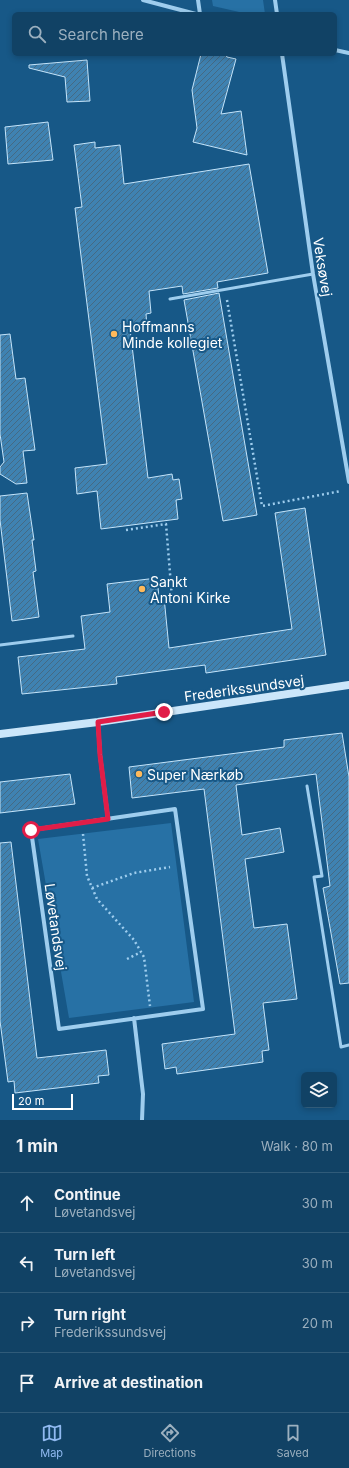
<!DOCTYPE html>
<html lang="en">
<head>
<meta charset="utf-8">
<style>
	:root { --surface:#114265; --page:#1a496b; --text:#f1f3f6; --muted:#9cb0bf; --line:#305b79; --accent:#90b9f0 }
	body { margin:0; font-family:Inter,sans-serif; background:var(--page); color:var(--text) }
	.controls { position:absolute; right:12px; bottom:12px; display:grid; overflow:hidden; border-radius:6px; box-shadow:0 2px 6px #0003 }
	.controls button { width:36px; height:36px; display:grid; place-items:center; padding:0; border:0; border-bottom:1px solid var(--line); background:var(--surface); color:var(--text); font:20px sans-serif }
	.scale { position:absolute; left:12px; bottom:10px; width:61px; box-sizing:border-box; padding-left:4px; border:2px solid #fff; border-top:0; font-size:11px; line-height:14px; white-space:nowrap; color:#fff; -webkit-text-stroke:3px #175887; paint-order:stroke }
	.stop { position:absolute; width:12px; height:12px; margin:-9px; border:3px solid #e11d48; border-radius:50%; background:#fff }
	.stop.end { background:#e11d48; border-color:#fff; box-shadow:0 1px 4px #0008 }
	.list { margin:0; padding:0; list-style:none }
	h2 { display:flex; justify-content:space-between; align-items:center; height:52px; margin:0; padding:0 16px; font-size:17px }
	h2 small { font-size:13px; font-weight:400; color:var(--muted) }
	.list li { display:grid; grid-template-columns:26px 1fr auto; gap:12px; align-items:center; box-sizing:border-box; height:60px; padding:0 16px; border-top:1px solid var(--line) }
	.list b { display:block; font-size:15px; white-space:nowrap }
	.list p { margin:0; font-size:13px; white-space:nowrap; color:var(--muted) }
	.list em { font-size:13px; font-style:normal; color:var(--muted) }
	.icon { flex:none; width:22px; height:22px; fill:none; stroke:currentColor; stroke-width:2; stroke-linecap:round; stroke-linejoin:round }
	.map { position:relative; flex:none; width:349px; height:1120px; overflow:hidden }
	.search { position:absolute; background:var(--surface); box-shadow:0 2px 6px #0003; left:12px; right:12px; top:12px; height:44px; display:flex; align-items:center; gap:10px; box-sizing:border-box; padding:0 14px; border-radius:6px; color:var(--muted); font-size:15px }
	.sheet { height:292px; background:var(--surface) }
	nav { display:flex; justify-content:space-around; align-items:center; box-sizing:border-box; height:56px; border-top:1px solid var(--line); background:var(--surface); font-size:11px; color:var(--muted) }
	nav a { display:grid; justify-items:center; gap:2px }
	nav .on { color:var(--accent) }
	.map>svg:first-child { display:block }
	.green { fill:#2771a5 }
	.building { fill:url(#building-hatch); stroke:#c4e4fa }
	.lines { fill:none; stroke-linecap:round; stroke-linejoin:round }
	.path { stroke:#9ecdee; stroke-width:2.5; stroke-dasharray:2 3; stroke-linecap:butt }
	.lane { stroke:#9ecdee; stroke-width:3 }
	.street { stroke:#9ecdee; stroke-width:4 }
	.secondary { stroke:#cbe6fa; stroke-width:8 }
	.route { stroke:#e11d48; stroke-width:5 }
	.poi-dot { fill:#ffb95b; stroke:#175887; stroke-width:1.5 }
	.labels { text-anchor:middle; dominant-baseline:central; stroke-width:4; stroke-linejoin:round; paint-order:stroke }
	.street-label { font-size:14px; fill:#fff; stroke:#175887 }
	.poi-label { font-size:14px; fill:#fff; stroke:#175887; text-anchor:start }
</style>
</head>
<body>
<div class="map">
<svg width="349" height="1120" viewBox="0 0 349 1120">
	<defs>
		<pattern id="building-hatch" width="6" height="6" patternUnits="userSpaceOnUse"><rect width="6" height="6" fill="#3f82b1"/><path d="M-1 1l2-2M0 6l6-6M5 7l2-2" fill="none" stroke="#456a84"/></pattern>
	</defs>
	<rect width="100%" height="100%" fill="#175887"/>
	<path class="green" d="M212 0H263L265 14H248L213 6Z
		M171 823 194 1002 69 1018 38 839Z"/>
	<path class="building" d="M201 54H225L227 57 236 59 221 114 241 111 247 155 193 142 197 128 192 90Z
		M87 60 90 101 67 102 65 77 29 68V65Z
		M48 122 53 160 8 164 5 127Z
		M95 142V148L120 145 124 184 249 164 268 273 217 282 218 288 183 294 182 286 149 291 151 313 146 314 147 327 130 329 148 478 172 474 173 480 179 479 182 499 176 500 178 519 101 529 97 491 77 494 75 468 107 464 75 208 82 207 74 145Z
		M219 293 257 515 223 521 184 300Z
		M10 334 16 379 25 378 35 450 23 451 27 483 16 484 0 474V467L4 462 0 434V335Z
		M27 493 34 540H32L36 571 33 572 39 617 12 621 0 520V496Z
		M305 508 326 655 206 673 205 665 116 677 117 684 22 694 18 657 85 649 81 616 110 612 107 584 157 578 159 597H164L169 648 292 629 275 513Z
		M342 733 349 777V983L340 984 323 888 330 886 316 774 236 785 242 835 280 828 284 852 245 859 254 928 287 924 297 999 263 1003 269 1050 262 1051 263 1062 177 1074 176 1067 165 1069 162 1044 235 1034 204 789 132 798 129 767 284 747V740Z
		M70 774 75 804 0 813V782Z
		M11 842 37 1058 106 1050 109 1075 98 1076 99 1083 15 1093 14 1081 8 1082 0 1021V843Z"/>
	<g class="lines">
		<path class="path" d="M227 300 262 506 341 491
			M126 530 166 524 172 598 185 605
			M83 834 87 876 97 899 134 940 144 957 150 1006
			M92 888 134 873 170 867
			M127 959 141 952"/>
		<path class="lane" d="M170 299 313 274
			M0 645 73 636
			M307 786 322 876 314 877 341 1047 349 1045"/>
		<path class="street" d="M143 0 196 14
			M198 0 200 14
			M275 0 277 14
			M335 50 349 53
			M282 54 313 274 349 482
			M98 722 100 755 108 819
			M175 809 203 1009 59 1029 31 830Z
			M134 1018 143 1094 142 1120"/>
		<path class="secondary" d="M0 734 98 722 349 685"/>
	</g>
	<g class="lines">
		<path class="route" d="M31 830 108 819 100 755 98 722 164 712"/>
	</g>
	<g class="poi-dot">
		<circle cx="114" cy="334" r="4"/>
		<circle cx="142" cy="589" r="4"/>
		<circle cx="139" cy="774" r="4"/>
	</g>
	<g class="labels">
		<g class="street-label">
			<text transform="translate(323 267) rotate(81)">Veksøvej</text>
			<text transform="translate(244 688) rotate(-8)">Frederikssundsvej</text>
			<text transform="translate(56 927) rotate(82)">Løvetandsvej</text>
		</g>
		<g class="poi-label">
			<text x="122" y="326">Hoffmanns<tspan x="122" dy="16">Minde kollegiet</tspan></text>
			<text x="150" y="581">Sankt<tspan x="150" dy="16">Antoni Kirke</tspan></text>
			<text x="147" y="774">Super Nærkøb</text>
		</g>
	</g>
</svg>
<div class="controls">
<button><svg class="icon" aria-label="layers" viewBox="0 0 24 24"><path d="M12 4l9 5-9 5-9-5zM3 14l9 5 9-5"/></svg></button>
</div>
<div class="scale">20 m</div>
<div class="stop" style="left:31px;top:830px"></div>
<div class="stop end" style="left:164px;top:712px"></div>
<div class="search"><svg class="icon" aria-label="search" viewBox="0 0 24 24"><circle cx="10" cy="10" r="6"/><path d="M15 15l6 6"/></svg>Search here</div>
</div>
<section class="sheet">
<h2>1 min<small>Walk · 80 m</small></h2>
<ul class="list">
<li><svg class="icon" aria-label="ahead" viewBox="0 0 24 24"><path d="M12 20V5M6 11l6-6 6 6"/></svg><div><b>Continue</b><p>Løvetandsvej</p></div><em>30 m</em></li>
<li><svg class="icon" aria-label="left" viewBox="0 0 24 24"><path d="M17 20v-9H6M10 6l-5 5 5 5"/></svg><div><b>Turn left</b><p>Løvetandsvej</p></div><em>30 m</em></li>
<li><svg class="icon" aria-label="right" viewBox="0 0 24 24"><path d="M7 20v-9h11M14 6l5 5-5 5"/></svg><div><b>Turn right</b><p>Frederikssundsvej</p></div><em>20 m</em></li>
<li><svg class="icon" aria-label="arrive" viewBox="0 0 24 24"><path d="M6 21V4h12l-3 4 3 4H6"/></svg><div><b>Arrive at destination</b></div></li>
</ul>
</section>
<nav>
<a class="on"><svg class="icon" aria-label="map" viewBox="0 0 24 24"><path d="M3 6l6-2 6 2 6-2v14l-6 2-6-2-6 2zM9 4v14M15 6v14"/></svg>Map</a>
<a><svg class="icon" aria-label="directions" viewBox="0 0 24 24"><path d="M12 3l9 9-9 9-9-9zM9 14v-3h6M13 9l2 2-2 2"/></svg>Directions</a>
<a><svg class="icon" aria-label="saved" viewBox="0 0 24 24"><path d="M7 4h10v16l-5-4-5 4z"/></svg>Saved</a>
</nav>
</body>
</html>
